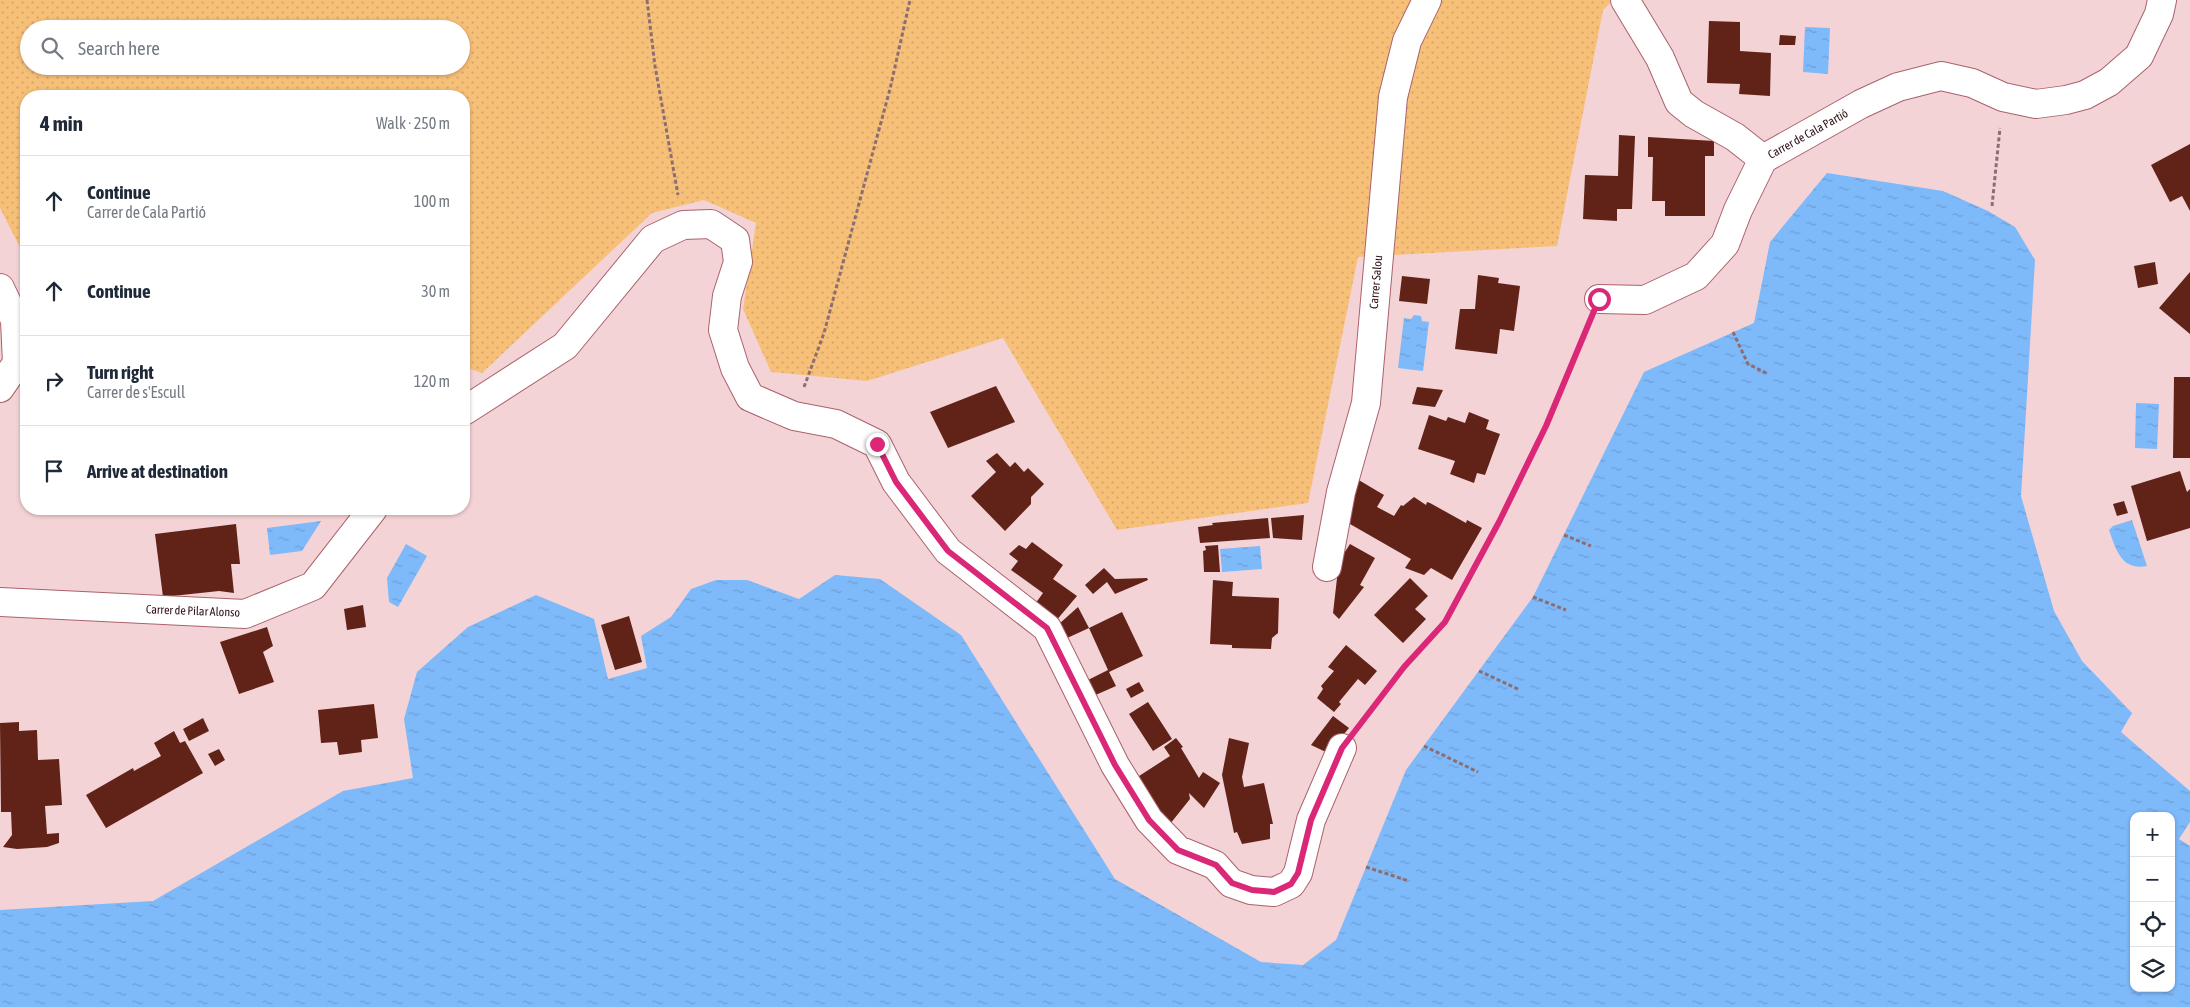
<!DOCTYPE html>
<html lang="en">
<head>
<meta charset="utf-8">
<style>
	:root { --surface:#fff; --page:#f6f6f7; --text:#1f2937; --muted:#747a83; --line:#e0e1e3 }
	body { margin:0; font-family:"Asap Condensed",sans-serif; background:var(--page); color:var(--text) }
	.controls { position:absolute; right:15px; bottom:15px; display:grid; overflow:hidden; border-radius:10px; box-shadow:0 1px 4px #0004 }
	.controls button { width:45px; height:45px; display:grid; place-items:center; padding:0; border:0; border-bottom:1px solid var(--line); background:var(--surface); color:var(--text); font:25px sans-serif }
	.stop { position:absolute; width:15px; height:15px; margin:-11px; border:4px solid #db2777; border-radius:50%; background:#fff }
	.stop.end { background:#db2777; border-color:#fff; box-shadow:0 1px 5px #0008 }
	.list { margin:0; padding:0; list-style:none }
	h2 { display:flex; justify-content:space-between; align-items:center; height:65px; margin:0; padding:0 20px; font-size:21px }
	h2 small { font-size:16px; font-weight:400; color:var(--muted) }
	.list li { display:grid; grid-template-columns:32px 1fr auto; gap:15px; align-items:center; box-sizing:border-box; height:90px; padding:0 20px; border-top:1px solid var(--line) }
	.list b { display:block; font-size:19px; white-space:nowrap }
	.list p { margin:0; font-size:16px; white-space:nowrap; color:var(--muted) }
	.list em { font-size:16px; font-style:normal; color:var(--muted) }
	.icon { flex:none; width:28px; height:28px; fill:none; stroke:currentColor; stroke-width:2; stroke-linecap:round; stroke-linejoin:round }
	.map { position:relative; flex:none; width:2190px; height:1007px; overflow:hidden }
	.search { position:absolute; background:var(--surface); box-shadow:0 1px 4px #0004; left:20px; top:20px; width:450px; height:55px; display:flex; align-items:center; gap:12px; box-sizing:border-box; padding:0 18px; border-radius:28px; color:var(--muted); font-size:19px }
	.panel { position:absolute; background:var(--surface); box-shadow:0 1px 4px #0004; left:20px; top:90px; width:450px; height:425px; border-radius:20px }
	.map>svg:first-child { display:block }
	.grass { fill:url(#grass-dots); fill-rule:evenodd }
	.water { fill:url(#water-ripples); fill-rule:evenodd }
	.building { fill:#612318 }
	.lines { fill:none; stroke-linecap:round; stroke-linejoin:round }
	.minor-casing { stroke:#aa626c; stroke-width:30 }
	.path { stroke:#8c6e72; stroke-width:3; stroke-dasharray:4 2.5; stroke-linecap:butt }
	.minor { stroke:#fff; stroke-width:28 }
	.route { stroke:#db2777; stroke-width:6 }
	.labels { text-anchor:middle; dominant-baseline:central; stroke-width:5; stroke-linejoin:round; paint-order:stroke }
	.street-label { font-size:12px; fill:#2d1115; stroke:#fefefe }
</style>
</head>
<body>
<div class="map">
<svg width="2190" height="1007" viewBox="0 0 2190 1007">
	<defs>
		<pattern id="grass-dots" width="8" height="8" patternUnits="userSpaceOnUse" patternTransform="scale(1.25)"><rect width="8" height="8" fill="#f7c079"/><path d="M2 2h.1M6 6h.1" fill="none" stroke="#d4a468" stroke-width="1.8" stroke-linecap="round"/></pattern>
		<pattern id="water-ripples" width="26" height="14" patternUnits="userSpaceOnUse" patternTransform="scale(1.25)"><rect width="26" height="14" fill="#7eb9fa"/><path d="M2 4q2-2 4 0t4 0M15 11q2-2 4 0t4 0" fill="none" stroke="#6d9ed5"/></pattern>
	</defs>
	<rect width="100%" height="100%" fill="#f4d3d6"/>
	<path class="grass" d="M0 0H1613L1603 10 1557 246 1358 257 1308 503 1117 530 1003 338 867 381 771 372 743 309 756 223 704 200 652 213 482 373 464 367V96H26V259L0 208ZM29 29H461V66H29Z"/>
	<path class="water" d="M1805 27 1830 28 1828 74 1803 72Z
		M1827 173 1943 191 1988 211 2015 227 2035 260 2021 496 2054 611 2082 661 2132 713 2121 732 2190 791V822L2179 839 2190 846V1007H0V910L153 901 343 791 413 778 404 719 417 672 468 627 536 595 594 619 608 679 647 668 641 636 671 617 691 589 716 580H747L799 599 835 575 880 579 961 635 1115 879 1261 962 1303 965 1336 940 1406 770 1533 597 1644 372 1754 323 1770 242ZM2134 816H2171V988H2134Z
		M1414 315 1421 316 1422 321 1429 322 1423 371 1398 368 1404 318 1411 319Z
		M2136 403 2159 404 2157 449 2135 448Z
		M2132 520 2147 566C2121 571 2116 549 2109 530L2113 526Z
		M321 521 302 551 270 555 267 528Z
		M406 544 427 556 398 607 389 602 387 578Z
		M1260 546 1262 569 1222 572 1220 549Z"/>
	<path class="building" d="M1709 21 1740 22V51L1771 53 1770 96 1739 94 1740 84 1707 83Z
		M1780 35 1796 36 1795 45H1779Z
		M1619 135 1635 136 1632 209H1617V221L1583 219 1585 175 1618 176Z
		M1648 137 1714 141V156H1705V216H1665V201H1652L1653 157H1648Z
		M2190 144V211L2182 196 2170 202 2151 165Z
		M2155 262 2158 284 2138 288 2134 266Z
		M2190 272V334L2159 308Z
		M1478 275 1499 278 1498 283 1520 286 1514 331 1500 329 1497 354 1455 349 1460 309H1475Z
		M1402 276 1430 279 1427 304 1399 301Z
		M2174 377H2190V458H2173Z
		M996 386 1015 422 948 448 930 412Z
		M1417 387 1443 390 1435 407 1412 404Z
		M1469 412 1489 420 1486 429 1500 434 1485 475 1477 473 1474 483 1450 474 1455 461 1418 449 1429 415 1446 421 1448 417 1465 423Z
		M997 453 1010 467 1015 462 1024 472 1028 468 1044 484 1031 497V504L1005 531 971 496 996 472 986 461Z
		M2180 471 2187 492 2190 489V528L2147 541 2131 486Z
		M1357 479 1384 495 1377 507 1394 516 1401 505 1403 506 1414 497 1426 505 1427 502 1430 503 1466 523 1467 520 1482 528 1452 580 1431 568 1424 575 1405 568 1411 559 1350 524Z
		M2124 501 2128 513 2117 516 2113 504Z
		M1304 515 1302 540 1273 538 1271 518Z
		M1268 518 1270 538 1200 543 1198 527 1213 525 1212 523Z
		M236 524 240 564H231L234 593 219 591 163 597 155 534Z
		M1032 542 1063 565 1053 579 1077 596 1055 622 1035 604 1043 593 1011 570 1018 561 1009 554 1019 545 1026 549Z
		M1350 544 1375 558 1360 585 1364 587 1339 619 1333 613 1339 561Z
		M1218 545 1220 572H1204L1203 551 1206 550 1205 546Z
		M1104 568 1115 579 1147 578 1148 580 1115 594 1107 582 1093 594 1085 585Z
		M1410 578 1428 596 1415 609 1426 619 1403 643 1374 615Z
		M1213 580 1233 582 1232 596 1279 598 1278 633 1272 638 1271 649 1232 648V645L1210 644Z
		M363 605 366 627 347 630 344 609Z
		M1078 607 1089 628 1065 639 1059 624Z
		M1122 612 1143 656 1109 672 1116 686 1091 697 1084 682 1108 670 1089 628Z
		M629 616 642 662 615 670 601 625Z
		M267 627 273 646 263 652 274 682 239 694 220 642Z
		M1346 645 1377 671 1365 685 1358 679 1339 702 1341 704 1334 712 1317 698 1323 689 1321 686 1334 671 1328 667Z
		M1139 682 1144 691 1131 698 1126 689Z
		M1148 702 1172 739 1153 751 1129 714Z
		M374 704 378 738 361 740 362 752 339 755 337 742 321 743 318 710Z
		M1333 716 1349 728 1328 753 1311 745Z
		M203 718 209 731 189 741 183 729Z
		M19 722V731L37 730 38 760 59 759 62 805 45 806 47 834 59 833V843L47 847 17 849 3 847 12 835 11 812H1L0 723Z
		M174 731 180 743 185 741 203 773 106 828 86 795 133 768 134 771 161 756 154 743Z
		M1176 738 1183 747 1181 748 1199 778 1203 772 1220 783 1204 808 1189 793 1190 799 1166 829 1136 778 1170 756 1164 747Z
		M1229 738 1249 743 1242 777 1244 787 1264 783 1273 824H1270V839L1242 844 1237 832 1234 833 1222 775Z
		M219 749 225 760 215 766 208 754Z"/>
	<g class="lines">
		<defs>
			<path id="minor" d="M1625 0 1660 58 1679 102 1694 114 1735 137 1763 159
				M0 288 15 320 17 363 0 388
				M1599 299 1645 300 1696 276 1725 244 1738 210 1763 159 1861 104 1898 87 1941 76 1972 83 2003 97 2036 104 2066 100 2085 95 2109 82 2139 56 2159 14 2162 0
				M464 411 565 346 653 239 683 225 711 224 735 240 738 262 727 296 723 330 735 368 750 397 794 416 836 424 877 444 896 482 948 551 1047 628 1115 765 1149 820 1178 850 1215 865 1231 883 1251 890 1274 892 1291 884 1298 873 1311 820 1342 748
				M1327 567 1341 492 1366 403 1393 97 1407 41 1427 0
				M0 602 245 614 313 586 373 509"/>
		</defs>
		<use href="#minor" class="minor-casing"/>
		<path class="path" d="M647 0 655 66 678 195
			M1992 206 2000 128
			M1733 332 1748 364 1768 374
			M804 387 824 333 890 89 910 0
			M1564 535 1591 546
			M1533 597 1566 610
			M1479 671 1520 690
			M1361 724 1404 667 1445 622 1499 522 1546 426 1587 328
			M1424 746 1478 772
			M1366 867 1409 881"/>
		<use href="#minor" class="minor"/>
	</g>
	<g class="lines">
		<path class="route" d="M877 444 896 482 948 551 1047 628 1115 765 1149 820 1178 850 1216 865 1232 883 1252 890 1274 892 1291 884 1298 873 1311 820 1342 748 1404 667 1445 622 1499 522 1546 426 1599 299"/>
	</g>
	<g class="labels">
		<g class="street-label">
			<text transform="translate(1808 134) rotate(-29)">Carrer de Cala Partió</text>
			<text transform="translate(1376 282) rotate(-85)">Carrer Salou</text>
			<text transform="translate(193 611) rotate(2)">Carrer de Pilar Alonso</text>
		</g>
	</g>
</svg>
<div class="controls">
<button>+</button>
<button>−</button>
<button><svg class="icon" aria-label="locate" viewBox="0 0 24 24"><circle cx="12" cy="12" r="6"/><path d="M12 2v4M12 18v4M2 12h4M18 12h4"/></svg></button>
<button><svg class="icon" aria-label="layers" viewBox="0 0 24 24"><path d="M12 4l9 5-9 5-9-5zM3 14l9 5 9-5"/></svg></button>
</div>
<div class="stop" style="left:1599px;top:299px"></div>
<div class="stop end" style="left:877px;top:444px"></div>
<div class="search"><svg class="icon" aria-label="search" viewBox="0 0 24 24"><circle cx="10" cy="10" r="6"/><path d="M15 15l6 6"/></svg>Search here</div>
<section class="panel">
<h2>4 min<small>Walk · 250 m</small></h2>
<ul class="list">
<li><svg class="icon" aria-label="ahead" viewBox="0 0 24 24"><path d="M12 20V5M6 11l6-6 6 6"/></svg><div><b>Continue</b><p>Carrer de Cala Partió</p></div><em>100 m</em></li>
<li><svg class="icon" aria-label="ahead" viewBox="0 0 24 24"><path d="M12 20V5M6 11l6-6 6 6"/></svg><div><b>Continue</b></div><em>30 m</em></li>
<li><svg class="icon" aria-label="right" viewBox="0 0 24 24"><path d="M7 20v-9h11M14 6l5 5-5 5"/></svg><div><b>Turn right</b><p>Carrer de s'Escull</p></div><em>120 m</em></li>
<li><svg class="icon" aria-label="arrive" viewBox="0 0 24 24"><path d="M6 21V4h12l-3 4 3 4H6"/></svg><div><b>Arrive at destination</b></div></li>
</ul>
</section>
</div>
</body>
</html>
